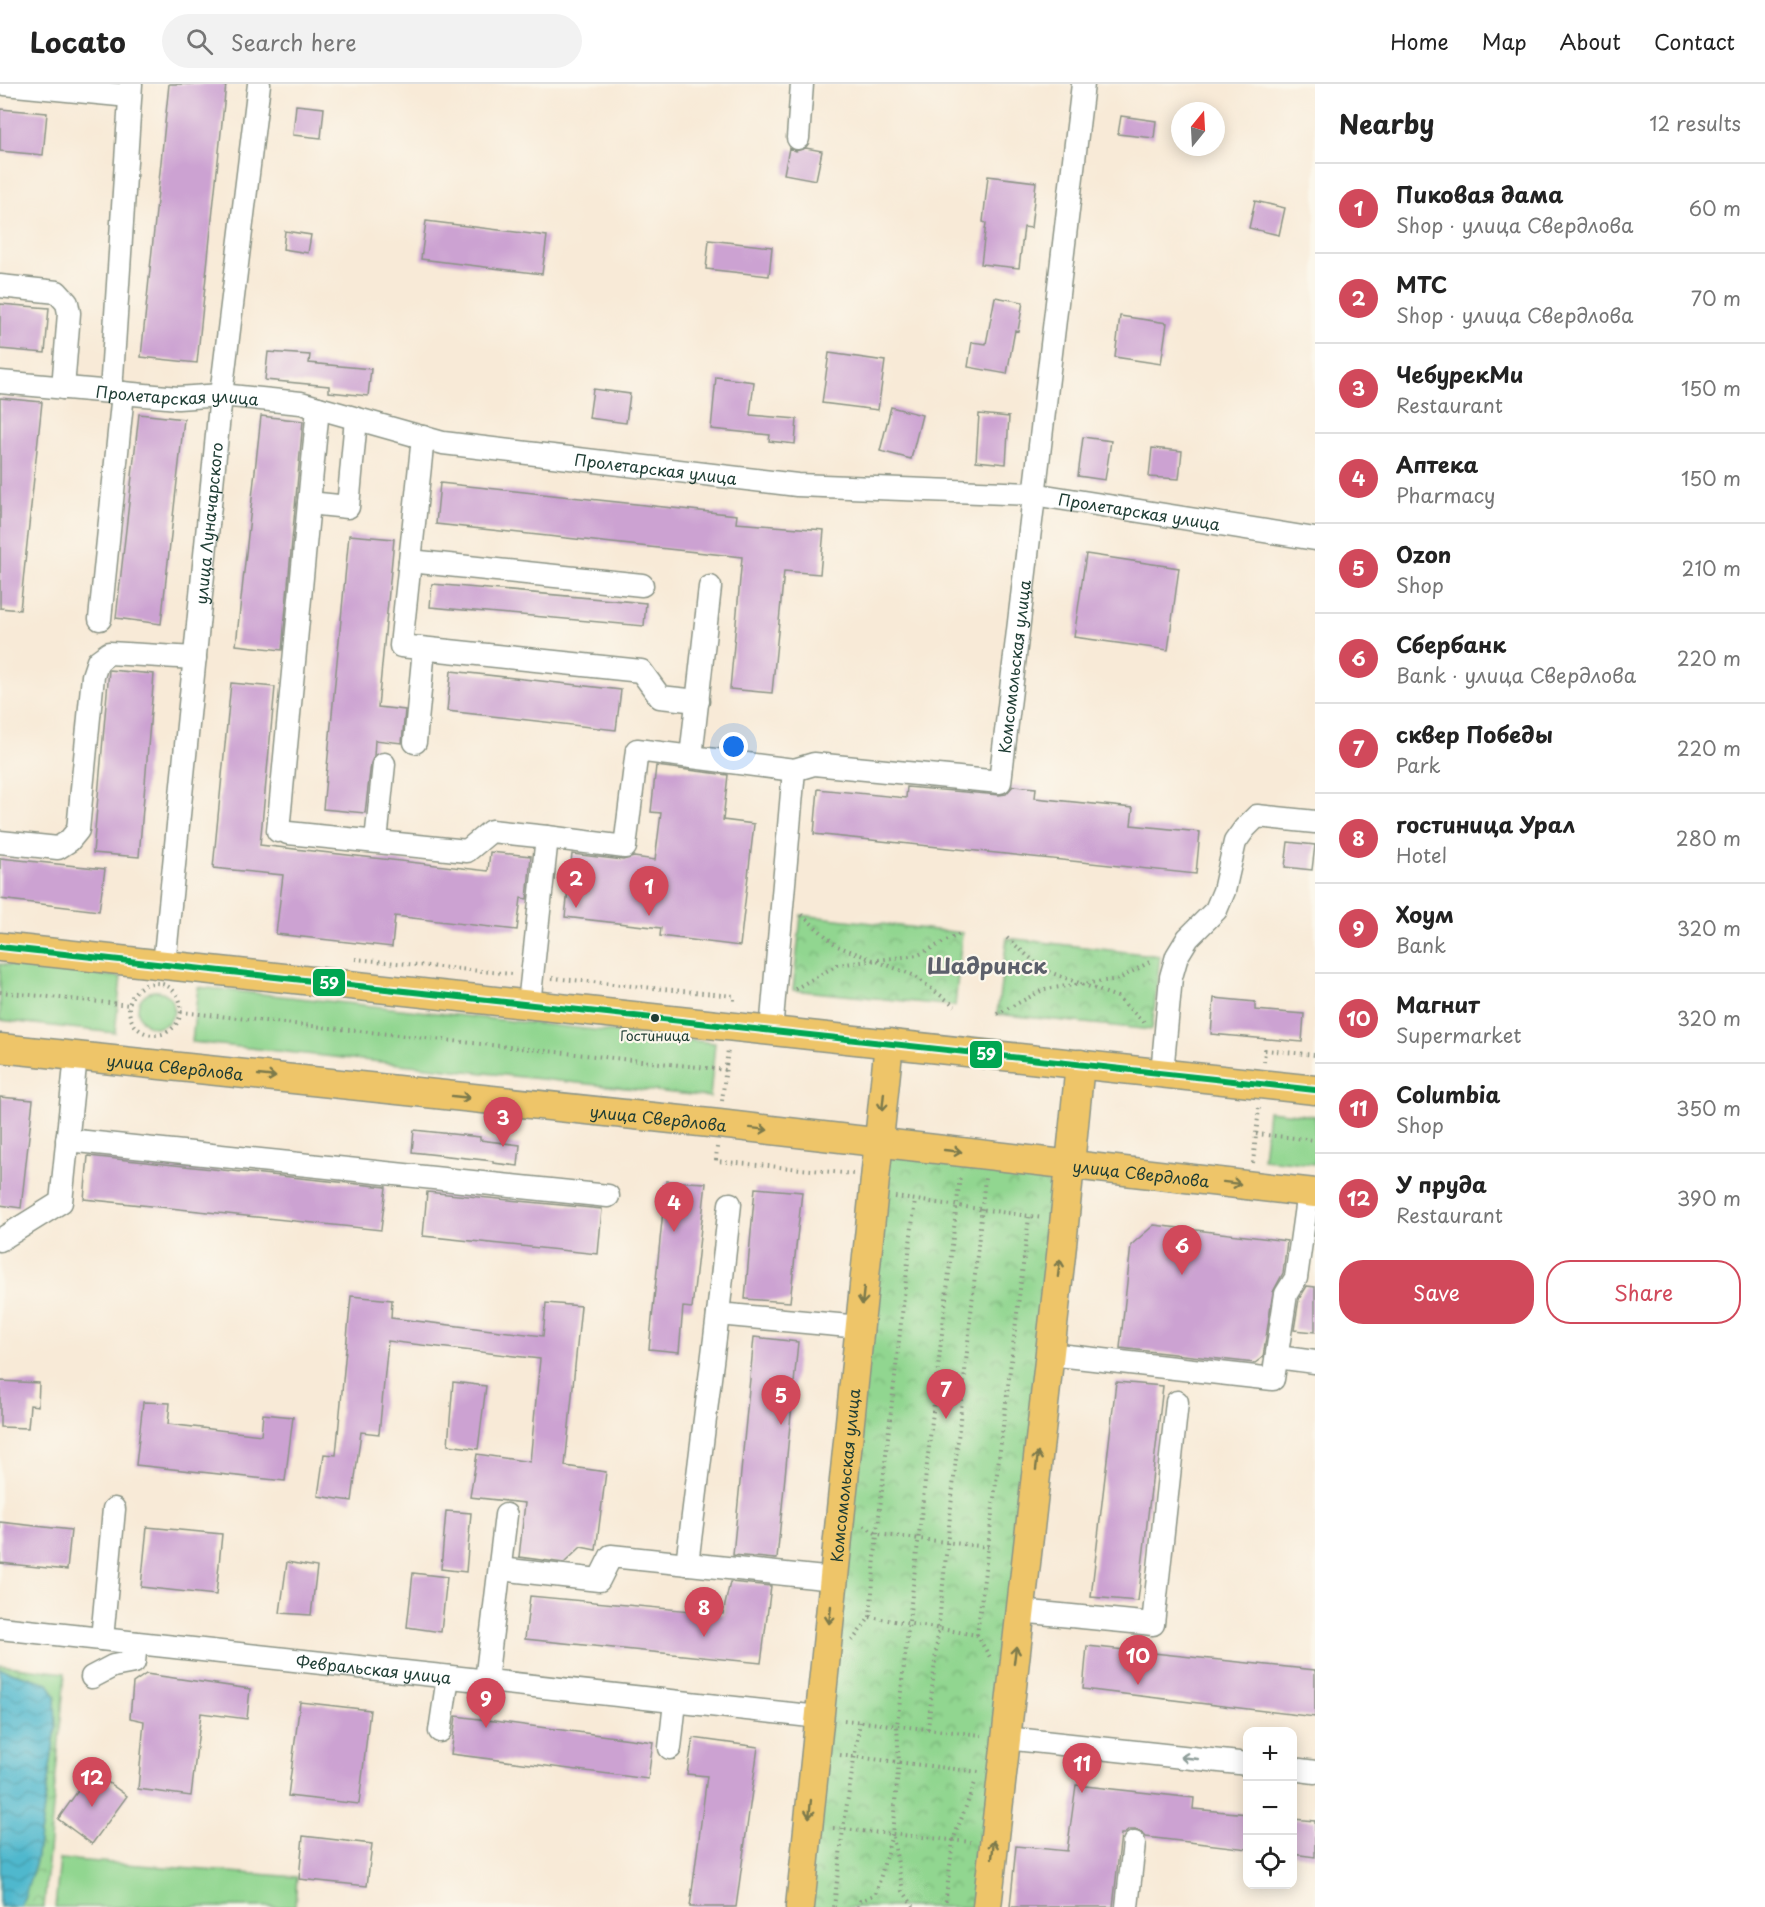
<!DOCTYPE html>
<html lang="en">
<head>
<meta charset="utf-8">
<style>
	:root { --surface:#fff; --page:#f2f2f2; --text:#222; --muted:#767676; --line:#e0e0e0; --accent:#d1495b }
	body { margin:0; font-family:"Playpen Sans",sans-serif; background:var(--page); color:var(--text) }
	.controls { position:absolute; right:18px; bottom:18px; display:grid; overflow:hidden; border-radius:12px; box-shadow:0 3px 15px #0003 }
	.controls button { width:54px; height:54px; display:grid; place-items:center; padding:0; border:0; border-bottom:2px solid var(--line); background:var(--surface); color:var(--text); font:30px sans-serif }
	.compass { position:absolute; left:1171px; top:18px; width:54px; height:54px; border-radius:50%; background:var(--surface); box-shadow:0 3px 15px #0003; rotate:18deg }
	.you { position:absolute; left:734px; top:663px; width:21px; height:21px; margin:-15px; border:4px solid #fff; border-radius:50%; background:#1a73e8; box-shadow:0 0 0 9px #1a73e833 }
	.badge { display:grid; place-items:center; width:39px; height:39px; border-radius:50%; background:var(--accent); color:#fff; font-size:20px; font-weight:700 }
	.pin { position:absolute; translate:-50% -50px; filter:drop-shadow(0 2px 3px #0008) }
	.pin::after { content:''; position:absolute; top:32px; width:21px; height:18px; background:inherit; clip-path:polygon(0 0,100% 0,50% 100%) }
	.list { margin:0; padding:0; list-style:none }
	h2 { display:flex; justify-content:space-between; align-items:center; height:78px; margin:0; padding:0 24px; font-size:26px }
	h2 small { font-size:20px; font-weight:400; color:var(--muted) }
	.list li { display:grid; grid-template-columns:39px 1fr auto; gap:18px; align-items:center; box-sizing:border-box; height:90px; padding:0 24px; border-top:2px solid var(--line) }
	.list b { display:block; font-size:22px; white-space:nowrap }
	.list p { margin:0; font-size:20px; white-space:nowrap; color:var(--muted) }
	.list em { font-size:20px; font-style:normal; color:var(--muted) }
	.actions { display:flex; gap:12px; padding:18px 24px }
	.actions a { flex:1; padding:14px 0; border:2px solid var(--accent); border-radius:24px; text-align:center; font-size:21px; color:var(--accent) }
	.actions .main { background:var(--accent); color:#fff }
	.icon { flex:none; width:33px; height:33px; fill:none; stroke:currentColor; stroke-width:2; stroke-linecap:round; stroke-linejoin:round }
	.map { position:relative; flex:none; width:1315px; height:1823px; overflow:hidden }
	header { display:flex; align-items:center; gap:36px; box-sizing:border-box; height:84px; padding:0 30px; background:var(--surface); border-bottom:2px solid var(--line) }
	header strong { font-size:28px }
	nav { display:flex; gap:33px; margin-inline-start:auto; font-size:21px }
	.search { width:420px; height:54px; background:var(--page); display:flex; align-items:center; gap:15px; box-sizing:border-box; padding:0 21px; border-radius:33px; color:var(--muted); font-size:22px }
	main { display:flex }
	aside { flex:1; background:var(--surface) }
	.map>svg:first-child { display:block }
	.green { fill:#91d690; stroke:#588a62; stroke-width:1.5 }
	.park { fill:url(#park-crowns); stroke:#588a62; stroke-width:1.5 }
	.water { fill:url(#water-waves); stroke:#377a80; stroke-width:1.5 }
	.building { fill:#cca2d2 }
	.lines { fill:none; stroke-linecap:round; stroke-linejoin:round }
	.minor-casing { stroke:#8c9486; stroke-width:25 }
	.major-casing { stroke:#8c9486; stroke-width:31 }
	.path { stroke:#8c9486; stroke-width:4; stroke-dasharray:1.5 4.5; stroke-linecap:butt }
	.minor { stroke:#fff; stroke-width:22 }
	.major { stroke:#eec569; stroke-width:28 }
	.bus-1-casing { stroke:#fbf7ec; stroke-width:10 }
	.bus-1 { stroke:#00a651; stroke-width:6 }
	.oneway { stroke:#7c7a4c }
	.oneway2 { stroke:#8f9e9a }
	.bus-dot { fill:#1f3d34; stroke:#fbf7ec; stroke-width:2 }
	.labels { text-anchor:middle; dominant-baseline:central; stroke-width:4.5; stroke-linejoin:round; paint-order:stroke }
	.bus-label { font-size:14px; fill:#1f3d34; stroke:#fbf7ec }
	.street-label { font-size:16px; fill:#1f3d34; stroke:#fbf7ec }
	.district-label { font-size:22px; font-weight:bold; fill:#5c606b; stroke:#fbf7ec }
	.line-badge { stroke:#fbf7ec; stroke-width:2 }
	.badge-label { font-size:16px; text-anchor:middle; font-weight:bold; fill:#fff }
</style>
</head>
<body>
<header>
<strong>Locato</strong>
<div class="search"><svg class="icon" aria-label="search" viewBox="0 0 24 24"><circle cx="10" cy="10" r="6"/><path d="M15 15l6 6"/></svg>Search here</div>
<nav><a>Home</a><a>Map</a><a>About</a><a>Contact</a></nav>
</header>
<main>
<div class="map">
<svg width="1315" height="1823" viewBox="0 0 1315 1823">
	<defs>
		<pattern id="park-crowns" width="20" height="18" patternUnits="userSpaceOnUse" patternTransform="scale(1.5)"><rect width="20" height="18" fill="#91d690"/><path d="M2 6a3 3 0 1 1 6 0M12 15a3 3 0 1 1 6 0" fill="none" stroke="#76af76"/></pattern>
		<pattern id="water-waves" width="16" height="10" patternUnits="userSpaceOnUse" patternTransform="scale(1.5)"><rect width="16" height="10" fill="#4fb8cd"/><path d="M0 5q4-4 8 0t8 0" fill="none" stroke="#4197a7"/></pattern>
	</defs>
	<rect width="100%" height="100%" fill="#fbf7ec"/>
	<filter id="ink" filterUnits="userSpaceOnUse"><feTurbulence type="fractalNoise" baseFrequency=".0167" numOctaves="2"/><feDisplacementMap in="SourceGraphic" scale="12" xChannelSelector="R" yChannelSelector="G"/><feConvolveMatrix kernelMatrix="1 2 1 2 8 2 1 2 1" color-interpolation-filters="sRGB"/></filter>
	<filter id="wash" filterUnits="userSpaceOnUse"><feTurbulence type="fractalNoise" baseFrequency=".008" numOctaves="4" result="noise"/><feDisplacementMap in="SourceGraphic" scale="24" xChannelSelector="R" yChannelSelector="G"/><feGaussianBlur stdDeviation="1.35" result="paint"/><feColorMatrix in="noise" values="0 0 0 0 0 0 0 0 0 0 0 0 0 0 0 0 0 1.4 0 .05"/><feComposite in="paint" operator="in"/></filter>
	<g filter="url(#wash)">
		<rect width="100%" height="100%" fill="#f8ead7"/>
		<path class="green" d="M0 880 121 893 115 949 0 936Z
			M198 903 715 959 710 1013 192 958Z
			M138 925a18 18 0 1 1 36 0a18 18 0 1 1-36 0Z
			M1268 1027 1315 1032V1080L1263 1075Z
			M60 1775 297 1793 295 1823H55Z"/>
		<path class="park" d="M801 831 962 849 955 922 793 906Z
			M1007 854 1160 872 1152 946 997 930Z
			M879 1059 1069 1080 987 1823H800Z
			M0 1581 65 1589 44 1823H21L36 1777 56 1644 48 1599 0 1585Z"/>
		<path class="water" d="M0 1585 48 1599 55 1612 56 1644 36 1777 21 1823H0Z"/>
		<g id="blocks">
			<path class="building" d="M169 0H226L197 279 141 273Z
				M296 21 324 24 321 54 293 51Z
				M0 25 47 29 43 71 0 67Z
				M1121 32 1156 37 1154 54 1118 50Z
				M789 64 796 67 806 64 822 67 816 96 784 90Z
				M988 92 1036 98 1031 144 1024 143 1019 184 981 180 986 139 983 138Z
				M1255 117 1285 124 1279 151 1249 144Z
				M426 137 547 152 542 190 421 175Z
				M285 147 311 151 308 169 283 165Z
				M709 156 772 163 769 192 706 185Z
				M995 213 1023 218 1018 247 1015 246 1007 290 968 283 972 258 986 260Z
				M0 220 49 224 45 269 0 265Z
				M1120 232 1167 239 1161 280 1115 273Z
				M268 268 310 271 309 279 371 285 368 312 329 308V302L265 296Z
				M829 269 885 277 878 326 822 319Z
				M716 293 754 298 750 331 797 335 795 360 769 357 770 351 711 345Z
				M593 305 630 310 626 339 589 334Z
				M0 314 42 318 20 526 0 524Z
				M891 323 922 331 911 375 880 367Z
				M139 330 184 335 161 540 116 534Z
				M979 330 1009 333 1006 380 976 377Z
				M261 332 303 337 282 566 236 561Z
				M1083 353 1111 357 1105 396 1078 392Z
				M1152 364 1182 367 1179 395 1149 393Z
				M440 399 737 431 736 439 824 446 820 490 784 487 772 609 730 605 742 473 436 440Z
				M349 451 394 455 378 623 405 626 402 659 375 656 374 672 371 679 365 729 323 725Z
				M1086 470 1179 484 1168 566 1074 553Z
				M432 500 646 519 644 542 430 523Z
				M109 586 154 590 139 773 93 769Z
				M451 587 621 606 616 646 447 627Z
				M231 599 275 603 260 761 488 787 490 768 531 772 527 815 521 814 517 846 395 832 392 863 276 850 283 791 213 784Z
				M656 682 728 691 723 736 754 740 740 862 660 852 661 844 565 833 572 770 623 776 634 773 655 776 661 729 651 728Z
				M1013 702 1036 704 1035 714 1133 724 1131 741 1200 748 1196 790 814 750 818 705 906 714 907 703 999 711 1006 710Z
				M1288 758 1315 761 1312 786 1285 783Z
				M0 774 105 785 99 827 0 815Z
				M1214 914 1255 918V926L1304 930 1302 958 1211 950Z
				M0 1013 33 1016 21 1124 0 1121Z
				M414 1046 480 1053V1056L520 1061 518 1082 493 1079V1077L412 1068Z
				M88 1072 386 1103 381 1146 84 1115Z
				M666 1097 706 1099 692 1224 683 1223 679 1268 649 1265Z
				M755 1104 802 1108 790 1218 745 1215Z
				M427 1108 602 1125 598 1170 423 1152Z
				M1154 1141 1287 1157 1283 1189 1273 1208 1263 1273 1255 1279 1120 1264 1131 1161Z
				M1307 1202 1315 1203V1248L1294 1246 1299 1215Z
				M351 1212 392 1216 391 1234 543 1252 546 1219 581 1222 565 1382 606 1388 596 1466 581 1463 564 1479 519 1473 525 1419 470 1413 477 1370 530 1378 540 1275 388 1257 379 1350 361 1348 352 1417 318 1412 324 1370 336 1371Z
				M754 1253 798 1258 777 1475H775L733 1471Z
				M0 1297 39 1299 38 1322 30 1321 28 1344 0 1343Z
				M453 1298 486 1302 478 1365 448 1361Z
				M1116 1298 1163 1302 1138 1517 1091 1513Z
				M143 1318 170 1319 168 1340 261 1351 263 1330 293 1333 285 1397 136 1381Z
				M446 1427 471 1429 466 1488 441 1485Z
				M0 1438 71 1446 67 1486 0 1479Z
				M147 1443 222 1450 216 1511 141 1503Z
				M287 1478 317 1483 311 1531 280 1529Z
				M413 1489 447 1493 441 1548 407 1543Z
				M730 1498 771 1502 761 1579 525 1555 530 1512 723 1530Z
				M1087 1562 1315 1586V1633L1083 1605Z
				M146 1590 250 1605 247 1635 201 1629 191 1712 138 1705 144 1637 130 1634 133 1599Z
				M300 1618 370 1626 359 1720 288 1712Z
				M456 1632 653 1658 648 1695 451 1670Z
				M693 1654 758 1663 736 1823H690L707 1692 687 1690Z
				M92 1687 127 1712 92 1760 58 1735Z
				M1076 1701 1194 1714 1193 1725 1248 1730V1765L1146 1753 1141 1748 1136 1746H1129L1124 1750H1121L1113 1823H1010L1016 1762 1067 1767Z
				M1293 1735 1315 1737V1773L1293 1770Z
				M303 1752 372 1760 367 1802 299 1795Z"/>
		</g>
	</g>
	<g filter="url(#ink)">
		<use href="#blocks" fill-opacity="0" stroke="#8c9486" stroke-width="1.5"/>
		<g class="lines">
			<defs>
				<g id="minor">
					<path d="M5 0 129 12"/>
					<path d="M798 54 802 0"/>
					<path d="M0 202 57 208 67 219 69 229 63 304"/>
					<path id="s1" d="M0 298 178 314 221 311 301 319 443 359 797 401 1033 410 1315 455"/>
					<path d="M111 308 131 0"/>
					<path d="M309 419 348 423 356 335"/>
					<path d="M410 477 423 353"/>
					<path d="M642 501 410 477 401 562 641 587 660 613 698 617"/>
					<path d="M100 535 123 309"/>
					<path d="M415 658 424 565"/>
					<path d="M691 673 710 503"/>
					<path d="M278 747 318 324"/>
					<path d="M288 749 467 767 491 747 547 753 529 920"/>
					<path d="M547 753 625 763 637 666 794 686"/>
					<path d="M376 757 384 680"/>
					<path d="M0 758 58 764 69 757 78 746 93 592 98 577 109 569 195 574"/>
					<path id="s2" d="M164 881 221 311 259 0"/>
					<path id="s3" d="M771 947 794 686 814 680 1000 698 1083 0"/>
					<path d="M1162 989 1171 893 1177 872 1188 854 1216 826 1224 807 1235 758 1245 744 1257 732 1315 738"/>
					<path d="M67 1056 608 1112"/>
					<path d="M730 1120 718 1230 860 1243"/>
					<path d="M0 1156 61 1118 76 972"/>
					<path d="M1049 1270 1273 1295 1286 1210 1296 1194 1308 1108"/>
					<path d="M1277 1273 1315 1278"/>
					<path d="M687 1480 718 1230"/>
					<path d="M500 1485 599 1496 611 1472 834 1495"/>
					<path d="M1020 1527 1153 1540 1177 1318"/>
					<path id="s4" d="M0 1544 819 1633"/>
					<path d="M102 1555 114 1425"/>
					<path d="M92 1593 113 1582 134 1578 136 1559"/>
					<path d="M486 1597 506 1431"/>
					<path d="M440 1647 448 1593"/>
					<path d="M1006 1654 1248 1680"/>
					<path d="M670 1664 675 1618"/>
					<path d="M1292 1685 1315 1688"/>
					<path d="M1127 1823 1134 1759"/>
				</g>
				<g id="major">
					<path d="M0 863 1315 1006"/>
					<path id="s5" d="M0 964 719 1040 1315 1109"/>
					<path id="s6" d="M800 1823 889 959"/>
					<path d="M987 1823 1061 1171 1080 980"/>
				</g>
			</defs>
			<use href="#minor" class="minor-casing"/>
			<use href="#major" class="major-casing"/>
			<path class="path" d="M802 831 837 862 913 891 955 922
				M1007 854 1044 886 1117 913 1146 940
				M355 875 512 890
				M552 894 734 912V919
				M129 925a26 26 0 1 1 52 0a26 26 0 1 1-52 0Z
				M795 905 837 881 918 871 962 849
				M0 908 130 921
				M181 928 726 986
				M997 930 1045 905 1119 895 1153 876
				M1264 978 1265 966 1315 971
				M722 1017 728 965
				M1256 1050 1315 1056
				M717 1063 716 1077 854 1090
				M1253 1079 1259 1024
				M895 1113 1043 1134
				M864 1442 877 1450 988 1463
				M870 1533 877 1450 915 1116
				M977 1551 1029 1133
				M852 1557 870 1533 977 1551 991 1575
				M844 1636 982 1651
				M928 1645 985 1094
				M840 1671 979 1688
				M833 1744 971 1758
				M893 1753 903 1807 914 1823
				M834 1823 843 1745 860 1638
				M858 1823 860 1817 876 1810 892 1750 899 1678 897 1642 960 1092
				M945 1823 953 1756 975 1699"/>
			<use href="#minor" class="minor"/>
			<use href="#major" class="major"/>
			<defs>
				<path id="bus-1" d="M0 863 1315 1006"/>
			</defs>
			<use href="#bus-1" class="bus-1-casing"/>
			<use href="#bus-1" class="bus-1"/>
		</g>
		<defs><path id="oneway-shaft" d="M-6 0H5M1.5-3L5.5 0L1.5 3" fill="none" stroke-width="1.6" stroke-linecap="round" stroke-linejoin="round" transform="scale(1.5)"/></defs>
		<g class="oneway">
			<use href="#oneway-shaft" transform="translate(267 992) rotate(6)"/>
			<use href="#oneway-shaft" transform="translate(461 1013) rotate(6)"/>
			<use href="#oneway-shaft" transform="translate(883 1018) rotate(96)"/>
			<use href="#oneway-shaft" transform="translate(759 1045) rotate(7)"/>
			<use href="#oneway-shaft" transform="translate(953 1067) rotate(6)"/>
			<use href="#oneway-shaft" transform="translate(1232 1099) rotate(7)"/>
			<use href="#oneway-shaft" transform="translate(1059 1184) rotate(-83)"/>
			<use href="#oneway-shaft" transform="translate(863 1212) rotate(96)"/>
			<use href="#oneway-shaft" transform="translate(1037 1377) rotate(-83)"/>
			<use href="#oneway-shaft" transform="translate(830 1531) rotate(96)"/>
			<use href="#oneway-shaft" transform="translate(1015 1571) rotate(-83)"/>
			<use href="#oneway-shaft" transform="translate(810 1725) rotate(96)"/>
			<use href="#oneway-shaft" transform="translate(993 1765) rotate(-84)"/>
		</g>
		<use class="oneway2" href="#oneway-shaft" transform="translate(1189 1674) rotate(-174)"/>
	</g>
	<circle class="bus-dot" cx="655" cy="934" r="5"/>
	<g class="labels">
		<g class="bus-label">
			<text x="655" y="951">Гостиница</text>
		</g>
		<g class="street-label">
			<text stroke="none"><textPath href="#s1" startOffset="178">Пролетарская улица</textPath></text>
			<text stroke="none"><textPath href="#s1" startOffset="664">Пролетарская улица</textPath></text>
			<text stroke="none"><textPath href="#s1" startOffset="1150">Пролетарская улица</textPath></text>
			<text stroke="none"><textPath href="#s2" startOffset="444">улица Луначарского</textPath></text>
			<text stroke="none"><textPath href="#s3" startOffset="586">Комсомольская улица</textPath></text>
			<text stroke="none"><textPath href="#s5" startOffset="176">улица Свердлова</textPath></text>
			<text stroke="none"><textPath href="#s5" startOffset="662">улица Свердлова</textPath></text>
			<text stroke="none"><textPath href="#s5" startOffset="1148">улица Свердлова</textPath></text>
			<text stroke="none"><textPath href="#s6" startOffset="434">Комсомольская улица</textPath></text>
			<text stroke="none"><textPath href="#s4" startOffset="376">Февральская улица</textPath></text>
		</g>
		<g class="district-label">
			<text x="987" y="880">Шадринск</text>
		</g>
	</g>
	<g class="line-badge">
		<rect x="312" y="884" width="34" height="29" rx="6" fill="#00a651"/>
		<rect x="969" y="956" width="34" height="29" rx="6" fill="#00a651"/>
	</g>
	<g class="badge-label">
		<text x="329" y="905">59</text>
		<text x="986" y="976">59</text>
	</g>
</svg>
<div class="controls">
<button>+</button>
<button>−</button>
<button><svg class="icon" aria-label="locate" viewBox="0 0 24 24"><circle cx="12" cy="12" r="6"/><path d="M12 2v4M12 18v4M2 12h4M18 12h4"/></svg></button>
</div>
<svg class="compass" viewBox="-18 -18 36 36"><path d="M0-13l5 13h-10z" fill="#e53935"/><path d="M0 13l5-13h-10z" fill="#767676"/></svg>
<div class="you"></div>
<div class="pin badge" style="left:649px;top:832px">1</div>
<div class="pin badge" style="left:576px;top:824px">2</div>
<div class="pin badge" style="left:503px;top:1063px">3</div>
<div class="pin badge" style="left:674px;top:1148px">4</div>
<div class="pin badge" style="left:781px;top:1341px">5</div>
<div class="pin badge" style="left:1182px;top:1191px">6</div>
<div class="pin badge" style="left:946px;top:1335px">7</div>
<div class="pin badge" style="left:704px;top:1553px">8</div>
<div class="pin badge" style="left:486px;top:1644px">9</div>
<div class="pin badge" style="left:1138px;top:1601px">10</div>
<div class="pin badge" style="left:1082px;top:1709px">11</div>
<div class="pin badge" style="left:92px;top:1723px">12</div>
</div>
<aside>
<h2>Nearby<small>12 results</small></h2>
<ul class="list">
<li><span class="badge">1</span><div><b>Пиковая дама</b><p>Shop · улица Свердлова</p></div><em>60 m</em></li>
<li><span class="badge">2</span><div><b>МТС</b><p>Shop · улица Свердлова</p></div><em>70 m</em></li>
<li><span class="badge">3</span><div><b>ЧебурекМи</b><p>Restaurant</p></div><em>150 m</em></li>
<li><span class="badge">4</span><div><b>Аптека</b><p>Pharmacy</p></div><em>150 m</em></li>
<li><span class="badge">5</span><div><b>Ozon</b><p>Shop</p></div><em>210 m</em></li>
<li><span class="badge">6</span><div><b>Сбербанк</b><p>Bank · улица Свердлова</p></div><em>220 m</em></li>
<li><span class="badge">7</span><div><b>сквер Победы</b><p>Park</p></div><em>220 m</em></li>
<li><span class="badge">8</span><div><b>гостиница Урал</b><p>Hotel</p></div><em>280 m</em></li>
<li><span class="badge">9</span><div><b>Хоум</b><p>Bank</p></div><em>320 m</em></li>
<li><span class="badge">10</span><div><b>Магнит</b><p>Supermarket</p></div><em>320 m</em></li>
<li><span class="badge">11</span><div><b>Columbia</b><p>Shop</p></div><em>350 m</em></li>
<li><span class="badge">12</span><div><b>У пруда</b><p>Restaurant</p></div><em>390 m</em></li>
</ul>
<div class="actions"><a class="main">Save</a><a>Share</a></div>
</aside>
</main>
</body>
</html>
